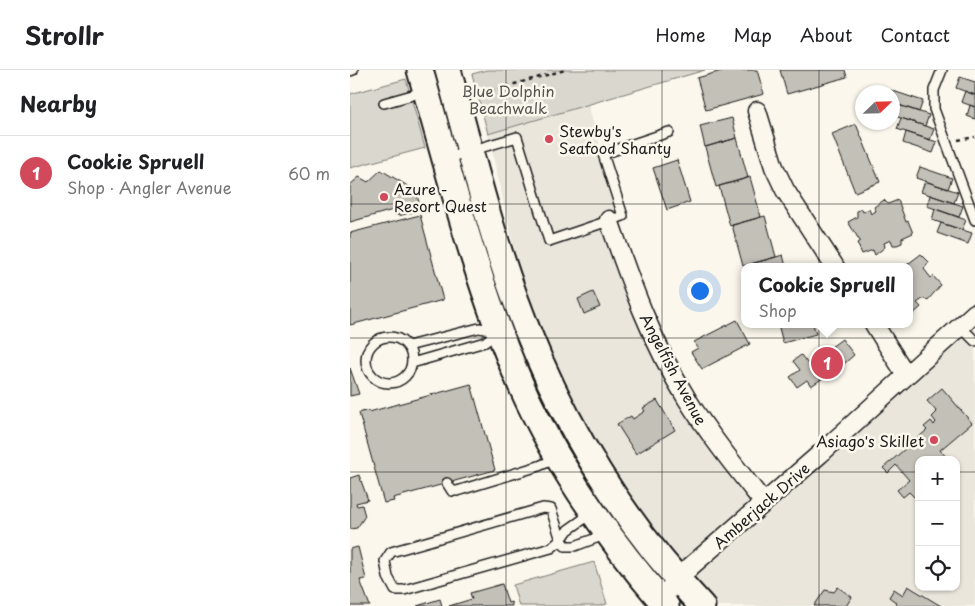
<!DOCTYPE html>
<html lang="en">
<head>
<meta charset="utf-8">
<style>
	:root { --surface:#fff; --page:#f2f2f2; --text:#202124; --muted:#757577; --line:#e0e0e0; --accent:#d1495b }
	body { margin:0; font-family:"Playpen Sans",sans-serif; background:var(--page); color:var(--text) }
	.controls { position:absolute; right:15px; bottom:15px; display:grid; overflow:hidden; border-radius:10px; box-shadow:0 1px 4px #0004 }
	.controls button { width:45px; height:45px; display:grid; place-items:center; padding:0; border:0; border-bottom:1px solid var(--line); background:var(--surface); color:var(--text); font:25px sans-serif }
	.compass { position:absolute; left:505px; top:15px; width:45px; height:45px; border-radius:50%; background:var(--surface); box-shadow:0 1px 4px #0004; rotate:67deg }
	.you { position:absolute; left:349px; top:220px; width:18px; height:18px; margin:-12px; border:4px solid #fff; border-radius:50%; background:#1a73e8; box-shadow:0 0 0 8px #1a73e833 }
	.badge { display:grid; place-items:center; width:32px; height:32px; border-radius:50%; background:var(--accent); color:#fff; font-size:16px; font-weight:700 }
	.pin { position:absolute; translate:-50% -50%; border:2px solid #fff; box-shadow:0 1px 5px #0006 }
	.popup { position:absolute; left:391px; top:193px; width:172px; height:65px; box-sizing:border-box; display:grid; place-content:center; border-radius:10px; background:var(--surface); filter:drop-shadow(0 1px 4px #0005); font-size:16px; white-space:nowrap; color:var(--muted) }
	.popup b { font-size:19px; color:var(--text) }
	.popup::after { content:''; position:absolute; left:50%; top:100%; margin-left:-10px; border:10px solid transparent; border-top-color:var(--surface) }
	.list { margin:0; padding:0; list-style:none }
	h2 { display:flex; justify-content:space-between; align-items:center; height:65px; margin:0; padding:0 20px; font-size:21px }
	h2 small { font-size:16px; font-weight:400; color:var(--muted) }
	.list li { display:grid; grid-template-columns:32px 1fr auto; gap:15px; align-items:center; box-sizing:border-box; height:75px; padding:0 20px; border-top:1px solid var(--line) }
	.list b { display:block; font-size:19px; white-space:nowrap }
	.list p { margin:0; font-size:16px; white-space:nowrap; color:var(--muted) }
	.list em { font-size:16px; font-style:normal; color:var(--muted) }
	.icon { flex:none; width:28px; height:28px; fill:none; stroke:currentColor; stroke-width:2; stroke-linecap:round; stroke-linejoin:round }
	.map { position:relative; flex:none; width:625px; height:536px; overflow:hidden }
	header { display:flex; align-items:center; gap:30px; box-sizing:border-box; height:70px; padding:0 25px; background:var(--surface); border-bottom:1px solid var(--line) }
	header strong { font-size:24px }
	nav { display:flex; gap:28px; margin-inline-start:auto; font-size:18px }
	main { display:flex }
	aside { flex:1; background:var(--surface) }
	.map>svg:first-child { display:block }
	.built { fill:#eae6dc; fill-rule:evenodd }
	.green { fill:#dad7ce; stroke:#7b7a75 }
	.building { fill:#c3c0b8; stroke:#1c1c1c }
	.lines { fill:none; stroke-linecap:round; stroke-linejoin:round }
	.lane-casing { stroke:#1c1c1c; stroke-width:12 }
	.street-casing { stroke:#1c1c1c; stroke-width:21 }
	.secondary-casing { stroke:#1c1c1c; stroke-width:29 }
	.path { stroke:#1c1c1c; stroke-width:2.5; stroke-dasharray:4 4; stroke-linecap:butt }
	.lane { stroke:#fbf7ec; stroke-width:9 }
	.street { stroke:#fbf7ec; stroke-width:18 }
	.secondary { stroke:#fbf7ec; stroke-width:25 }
	.grid { fill:none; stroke:#1c1c1c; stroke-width:1; stroke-opacity:0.55 }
	.poi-dot { fill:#d1495b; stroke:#fbf7ec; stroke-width:2 }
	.labels { text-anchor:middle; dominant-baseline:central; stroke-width:5; stroke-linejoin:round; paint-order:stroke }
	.park-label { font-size:15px; fill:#555451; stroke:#fbf7ec }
	.poi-label { font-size:15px; fill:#1c1c1c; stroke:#fbf7ec; text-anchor:start }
	.street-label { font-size:15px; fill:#1c1c1c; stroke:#fbf7ec }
</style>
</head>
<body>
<header>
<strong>Strollr</strong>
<nav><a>Home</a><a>Map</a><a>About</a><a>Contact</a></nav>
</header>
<main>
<aside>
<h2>Nearby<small></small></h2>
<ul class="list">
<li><span class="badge">1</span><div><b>Cookie Spruell</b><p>Shop · Angler Avenue</p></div><em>60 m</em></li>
</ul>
</aside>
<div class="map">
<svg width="625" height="536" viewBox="0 0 625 536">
	<rect width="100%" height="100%" fill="#fbf7ec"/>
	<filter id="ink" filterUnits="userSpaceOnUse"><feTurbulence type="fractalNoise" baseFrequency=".02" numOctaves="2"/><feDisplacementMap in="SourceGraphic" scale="10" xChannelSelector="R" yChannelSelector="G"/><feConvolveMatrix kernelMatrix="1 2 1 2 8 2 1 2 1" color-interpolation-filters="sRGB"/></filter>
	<g filter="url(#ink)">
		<path class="built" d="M238 34 278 174 308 258 349 332 414 419 625 239V536H363L291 446 233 356 194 270 169 200 138 64ZM569 390H606V517H569Z"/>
		<path class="green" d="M137 0H355L138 64 122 4Z
			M56 9 75 78 0 98V24Z
			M244 492 257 534 249 536H169L163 515Z"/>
		<path class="building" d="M375 0H407L414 24 356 40 347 8Z
			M430 0H495L497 7 437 24Z
			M610 7 625 12V25L606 18Z
			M540 20 573 31 569 42 542 33Z
			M615 21 625 25V37L611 32Z
			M546 34 579 45 575 56 542 45Z
			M620 35 625 37V49L617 46Z
			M382 48 387 68 355 77 350 56Z
			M551 48 584 59 580 70 547 59Z
			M506 54 530 112 505 122 482 64Z
			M556 62 587 72 583 83 553 73Z
			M387 68 398 108 366 117 355 77Z
			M327 90 340 132 317 140 303 98Z
			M570 97 602 108 598 119 566 108Z
			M31 100 61 118 63 126 67 125 71 140 48 146V144L45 145 43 140 0 152V115L9 107 18 112Z
			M400 107 411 147 380 156 369 116Z
			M575 111 608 122 604 133 571 122Z
			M580 125 613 136 609 147 577 136Z
			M534 130 538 134 548 130 556 152 558 151 563 163 552 168V173L547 175H543L541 170 534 173 535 177 525 185 523 180 512 184 507 173 510 171 498 152 507 147V141L512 139 513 142 519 139 521 144 526 141 524 137Z
			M585 139 616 150 612 160 582 150Z
			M70 145 93 230 0 255V163Z
			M415 146 426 187 393 196 382 155Z
			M591 153 622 163 618 174 587 163Z
			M571 184 579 192 574 199 581 208 583 206 591 215 577 231 574 228 567 233 571 237 562 245 560 242V197H554Z
			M433 185 436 197H402L401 194Z
			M243 222 250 237 234 244 228 229Z
			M387 250 400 274 352 299 341 282 348 278 344 272Z
			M428 254H463L466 264 433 273Z
			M492 269 504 285 480 306 479 304 461 316 457 310 447 317 440 307 450 300 443 291 451 285 458 294Z
			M0 298 9 324 0 326Z
			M121 314 145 400 43 428 44 431 34 433 9 343 18 340 19 342Z
			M592 318 622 353 590 380 599 390H569V423L564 427 559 422 553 427 547 420 559 410 546 395 538 403 533 398 577 360 574 357 581 351 584 355 586 352 582 347 587 342 577 331Z
			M307 330 325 360 286 384 267 354 281 346 283 349 295 341 293 338Z
			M9 405 18 430 6 433 7 436 12 435 15 446 7 458 0 459V408Z
			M8 477 16 509 10 510 20 536H0V479Z
			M152 514 158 533 161 532 162 536H99L122 529 120 523Z
			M558 516 591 536H545L547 533 539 527 544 519 553 525Z
			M488 517 502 527 496 536H464L475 520 484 522Z
			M90 529 92 536H67Z"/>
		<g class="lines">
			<defs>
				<path id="lane" d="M592 0 584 20V39L625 150
					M0 1 3 0
					M34 33 73 22
					M96 88 167 67 199 171 273 146 253 84 319 62
					M611 257 625 271
					M16 290a23 23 0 1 1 46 0a23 23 0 1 1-46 0Z
					M58 276 129 258 149 261 135 272 62 293
					M97 413 102 421H107L189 396 207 388
					M193 438 201 439 211 470 201 478 54 520H45L38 507 35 491 41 482Z
					M242 443 218 460 211 470 215 476H225L257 464"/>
				<path id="street" d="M407 41 424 97 435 120 485 197
					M259 150C280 211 302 273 337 329 360 366 387 399 414 433
					M524 254 556 305
					M310 529 340 497 470 384 625 243"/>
				<path id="secondary" d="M70 0C100 105 126 212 170 313 206 395 258 469 316 536
					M98 0C119 76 138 154 165 228 206 342 269 448 352 536"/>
			</defs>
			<use href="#lane" class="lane-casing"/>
			<use href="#street" class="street-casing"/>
			<use href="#secondary" class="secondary-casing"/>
			<path class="path" d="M125 25 215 0
				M608 70 625 67"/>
			<use href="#lane" class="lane"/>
			<use href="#street" class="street"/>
			<use href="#secondary" class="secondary"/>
		</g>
	</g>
	<path class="grid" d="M156 0V536M312 0V536M469 0V536M0 134H625M0 268H625M0 402H569M606 402H625"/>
	<g class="poi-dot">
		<circle cx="199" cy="69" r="5"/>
		<circle cx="34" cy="127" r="5"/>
		<circle cx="584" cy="370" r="5"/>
	</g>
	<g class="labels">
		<g class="park-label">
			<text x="158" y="20">Blue Dolphin<tspan x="158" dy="17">Beachwalk</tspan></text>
		</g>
		<g class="poi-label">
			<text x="209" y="60">Stewby's<tspan x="209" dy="17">Seafood Shanty</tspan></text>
			<text x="44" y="118">Azure -<tspan x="44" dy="17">Resort Quest</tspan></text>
			<text x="574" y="370" text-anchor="end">Asiago's Skillet</text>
		</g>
		<g class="street-label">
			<text transform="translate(324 299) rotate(62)">Angelfish Avenue</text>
			<text transform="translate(411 435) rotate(-41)">Amberjack Drive</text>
		</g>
	</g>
</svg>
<div class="controls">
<button>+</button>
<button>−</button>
<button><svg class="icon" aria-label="locate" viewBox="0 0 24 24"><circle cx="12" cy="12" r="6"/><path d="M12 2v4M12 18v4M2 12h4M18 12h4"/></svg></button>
</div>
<svg class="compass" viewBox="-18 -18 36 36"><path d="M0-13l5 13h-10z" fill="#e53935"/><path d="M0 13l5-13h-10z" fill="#757577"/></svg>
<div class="you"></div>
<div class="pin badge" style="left:477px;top:293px">1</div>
<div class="popup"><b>Cookie Spruell</b>Shop</div>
</div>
</main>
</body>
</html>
